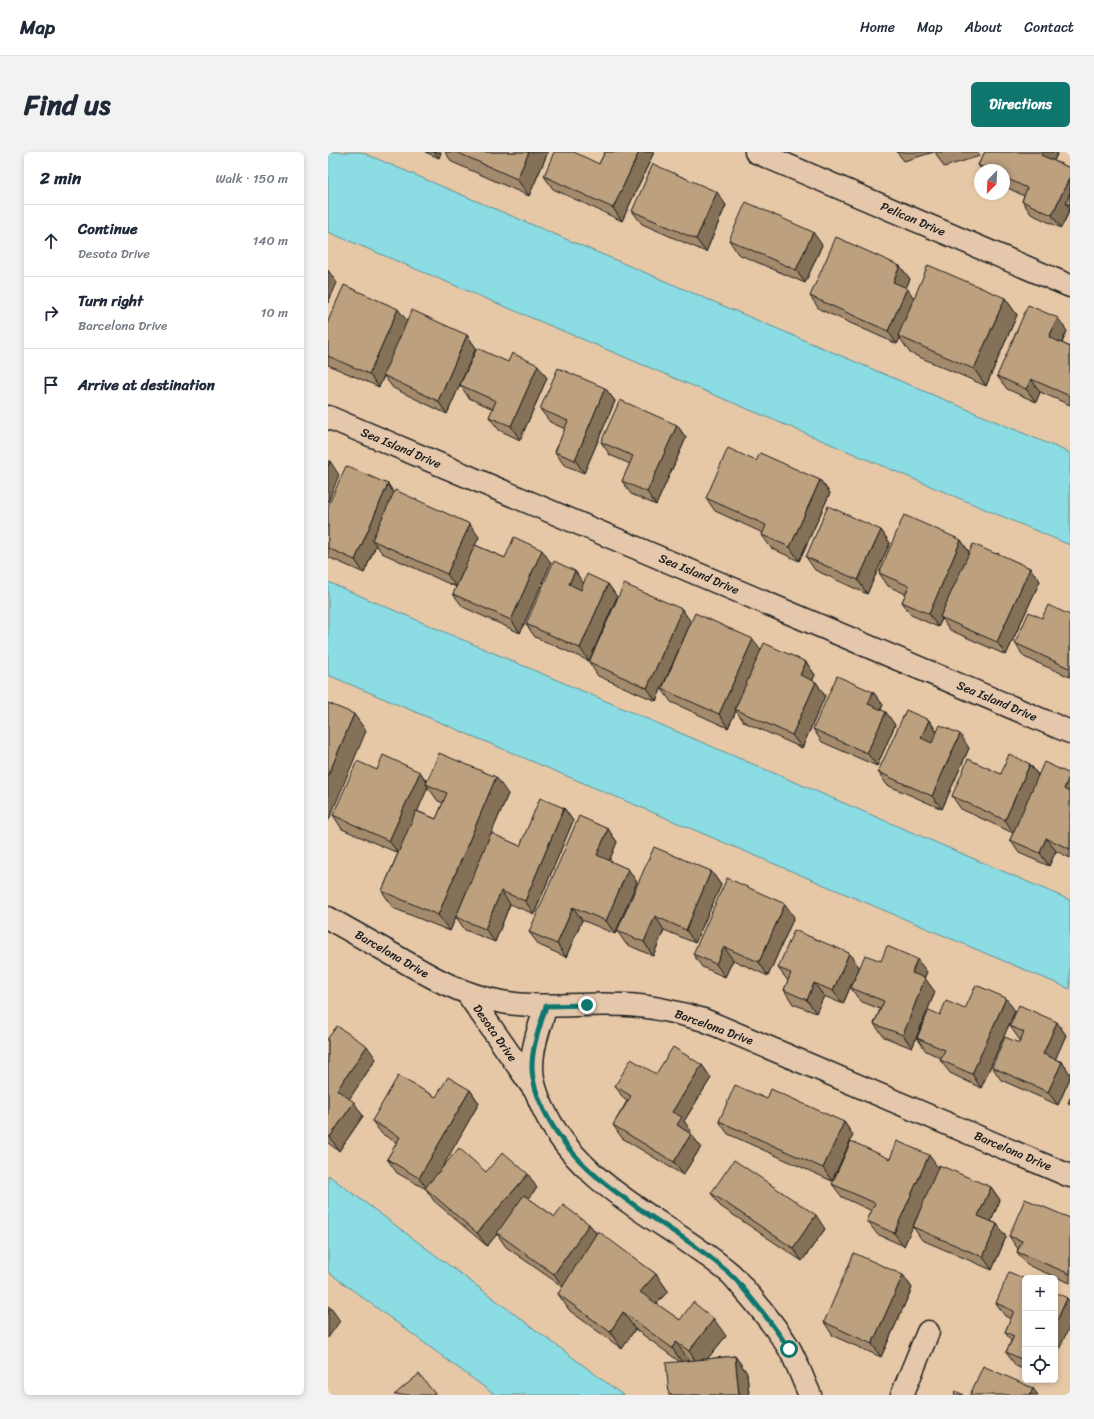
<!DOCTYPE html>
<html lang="en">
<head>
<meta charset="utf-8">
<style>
	:root { --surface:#fff; --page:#f2f2f3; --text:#1f2937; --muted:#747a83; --line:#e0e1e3; --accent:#0f766e }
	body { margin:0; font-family:Sriracha,sans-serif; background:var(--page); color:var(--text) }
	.controls { position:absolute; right:12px; bottom:12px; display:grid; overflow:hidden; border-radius:6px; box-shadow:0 2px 6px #0003 }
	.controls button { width:36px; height:36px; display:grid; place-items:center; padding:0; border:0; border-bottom:1px solid var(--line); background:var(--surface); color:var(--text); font:20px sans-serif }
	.compass { position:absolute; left:646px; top:12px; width:36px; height:36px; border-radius:50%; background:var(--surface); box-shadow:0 2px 6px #0003; rotate:204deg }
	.stop { position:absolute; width:12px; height:12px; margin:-9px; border:3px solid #0f766e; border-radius:50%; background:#fff }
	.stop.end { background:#0f766e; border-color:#fff; box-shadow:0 1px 4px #0008 }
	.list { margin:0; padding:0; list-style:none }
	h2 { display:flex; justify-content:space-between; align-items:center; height:52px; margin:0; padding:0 16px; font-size:17px }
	h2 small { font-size:13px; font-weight:400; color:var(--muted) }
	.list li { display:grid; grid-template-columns:26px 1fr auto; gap:12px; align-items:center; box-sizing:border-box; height:72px; padding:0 16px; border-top:1px solid var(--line) }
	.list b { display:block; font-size:15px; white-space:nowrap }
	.list p { margin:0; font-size:13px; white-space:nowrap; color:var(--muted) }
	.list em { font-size:13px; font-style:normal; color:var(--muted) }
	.icon { flex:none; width:22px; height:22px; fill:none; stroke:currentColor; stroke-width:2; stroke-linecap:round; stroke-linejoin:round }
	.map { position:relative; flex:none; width:742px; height:1243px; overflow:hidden; border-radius:6px }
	header { display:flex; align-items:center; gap:24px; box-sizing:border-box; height:56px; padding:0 20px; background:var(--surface); border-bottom:1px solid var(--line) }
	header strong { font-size:19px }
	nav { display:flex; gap:22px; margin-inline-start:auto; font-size:14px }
	.intro { display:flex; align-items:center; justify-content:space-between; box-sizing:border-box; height:96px; padding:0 24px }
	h1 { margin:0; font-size:28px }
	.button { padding:10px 18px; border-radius:6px; background:var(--accent); color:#fff; font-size:14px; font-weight:700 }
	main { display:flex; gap:24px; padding:0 24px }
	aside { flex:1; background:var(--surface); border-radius:6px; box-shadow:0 2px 6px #0003 }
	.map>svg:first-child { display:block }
	.water { fill:#8bdce3; stroke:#5f8f93 }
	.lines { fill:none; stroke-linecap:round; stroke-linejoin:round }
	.street-casing { stroke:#1c1c1c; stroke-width:25 }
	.street { stroke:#e5c8ac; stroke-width:22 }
	.wall { fill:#a38a6d; stroke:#1c1c1c; fill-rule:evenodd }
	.shaded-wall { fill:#847159; stroke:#1c1c1c }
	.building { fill:#bda17f; stroke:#1c1c1c }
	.route { stroke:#0f766e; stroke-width:5 }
	.labels { text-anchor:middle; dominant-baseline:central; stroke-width:4; stroke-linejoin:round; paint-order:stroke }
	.street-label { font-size:12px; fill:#1c1c1c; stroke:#e5c8ac }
</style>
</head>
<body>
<header>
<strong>Map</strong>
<nav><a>Home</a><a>Map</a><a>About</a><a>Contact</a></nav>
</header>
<div class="intro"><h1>Find us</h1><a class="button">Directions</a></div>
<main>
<aside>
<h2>2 min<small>Walk · 150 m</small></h2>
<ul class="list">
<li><svg class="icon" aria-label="ahead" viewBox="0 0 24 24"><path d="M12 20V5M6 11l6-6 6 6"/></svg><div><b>Continue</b><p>Desota Drive</p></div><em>140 m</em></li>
<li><svg class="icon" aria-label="right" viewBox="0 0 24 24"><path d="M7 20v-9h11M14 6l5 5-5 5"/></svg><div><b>Turn right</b><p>Barcelona Drive</p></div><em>10 m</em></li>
<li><svg class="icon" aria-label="arrive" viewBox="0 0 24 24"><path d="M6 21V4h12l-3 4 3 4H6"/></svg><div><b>Arrive at destination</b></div></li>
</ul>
</aside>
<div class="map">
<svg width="742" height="1243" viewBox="0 0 742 1243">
	<rect width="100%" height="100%" fill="#e6c8a7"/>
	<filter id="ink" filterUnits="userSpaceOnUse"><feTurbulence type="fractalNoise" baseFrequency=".025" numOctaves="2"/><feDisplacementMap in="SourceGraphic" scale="8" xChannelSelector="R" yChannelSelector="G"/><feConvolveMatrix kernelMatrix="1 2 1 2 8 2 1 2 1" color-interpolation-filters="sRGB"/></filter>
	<g filter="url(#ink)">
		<path class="water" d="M0 0H33L742 301V393L0 80Z
			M0 430 742 748V837L0 523Z
			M0 1023 295 1243H167L0 1120Z"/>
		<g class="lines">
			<defs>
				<path id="street" d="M428 0 742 134
					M0 265 742 580
					M0 766C23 779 46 792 69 805 103 825 134 843 174 850 220 858 265 849 311 854 333 856 355 862 376 868L742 1024
					M139 841 206 937
					M218 854C212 874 204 894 204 915 204 933 211 949 219 964 258 1039 342 1070 403 1122 410 1129 416 1138 423 1145 436 1161 450 1178 461 1196 469 1210 475 1228 482 1243
					M574 1243 600 1180"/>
			</defs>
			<use href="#street" class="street-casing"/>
			<use href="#street" class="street"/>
		</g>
		<path class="wall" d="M97 0H113L111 6Z
			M117 0H220L201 44 124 10Z
			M277 0H326L294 69 225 37 216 24 271 12Z
			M569 0H606L576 9Z
			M607 0H650L652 4 616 15Z
			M657 0H730L726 9 742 16V58L733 76 703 62 694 49 696 44 676 34V18H654L650 13Z
			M398 53 378 100 314 72 304 59Z
			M401 88 494 93 477 131 410 102Z
			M572 114 582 127 578 136 586 146H677L689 163 658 234 582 201 572 186 569 192 491 157 482 144Z
			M0 169H79L139 183 148 196 119 262 65 236 56 224 51 235 0 213Z
			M739 179 734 191 742 195V253L712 240 708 250 679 237 669 224Z
			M180 210 219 226 192 288 171 278 161 265 165 257 141 246 132 233Z
			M277 236 287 249 256 321 236 313 227 300 237 277 222 270 212 257Z
			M349 273 358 286 328 353 303 342 294 329 302 312 282 303 273 290Z
			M428 309 492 328 502 341 471 409 443 396 434 383 435 381 387 359 378 346Z
			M60 332 66 341 151 385 147 393 177 406 223 411 192 481 135 455 125 442 146 397 128 435 54 401 48 393 36 421 0 405V354Z
			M553 378 562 391 539 442 487 418 478 405Z
			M633 388 641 400 668 402 702 416 712 429 678 503 622 478 614 467 610 475 583 463 574 450 578 442 560 434 551 421Z
			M247 419 255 431 280 432 289 445 261 509 207 485 198 472Z
			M742 463V525L696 505 687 491 714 466Z
			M363 470 328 549 270 524 261 510Z
			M433 499 478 510 487 523 484 529 488 530 497 544 474 596 416 570 408 559 400 576 343 550 334 537Z
			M545 540 555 553 553 557 567 573 549 614 494 590 485 577Z
			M601 568 609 580 641 596 614 657 559 633 550 620Z
			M702 612 710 623 742 622V706L728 699 721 714 691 701 682 688 685 681 633 657 624 644 673 622Z
			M49 618 92 620 99 630 180 642 163 682 192 694 236 656 245 669 206 762 182 752 167 790 137 778 128 765 142 731 122 779 65 756 54 739 70 701 14 677 5 663ZM100 635 110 649 115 651 108 667 89 659Z
			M280 677 289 690 281 709 300 717 309 730 287 782 254 768 238 805 211 793 201 780Z
			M383 719 393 733 367 791 336 778 325 804 298 792 289 779Z
			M466 765 440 824 405 808 397 825 374 815 365 802Z
			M521 801 531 815 515 852 496 844 488 861 465 852 456 838 460 829 450 816Z
			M553 809 599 820 596 826 607 840 584 896 556 885 546 872 552 857 532 849 523 836Z
			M637 857 687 859 653 936 622 921 612 908 613 906 598 899 589 886 612 863Z
			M682 874 738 883 727 907 734 910 742 922V926L730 953 673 928 664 915 691 891 693 888 691 887Z
			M0 886 48 907 21 947 35 964 11 999 0 991Z
			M374 913 383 926 356 969 363 979 362 981 363 982 373 995 355 1023 294 986 285 973 299 949 296 947 287 934 328 922Z
			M142 938 151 951 113 1017 158 1020 209 1036 200 1046 227 1065 261 1072 269 1082 328 1122 340 1139 328 1152 352 1168 398 1184 379 1207 407 1204 419 1221 421 1243H341L352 1210 307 1177 294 1197 242 1159 230 1142 235 1135 178 1095 169 1082 159 1094 106 1049 98 1037 69 1021 59 1007 69 991 54 982 44 969 108 945Z
			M439 947 516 970 525 983 504 1029 400 982 391 969Z
			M562 1007 610 1016 663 1035 672 1048 663 1069 669 1072 678 1085 664 1118 594 1088 585 1075 594 1054 576 1094 549 1082 539 1069 544 1059 514 1045 504 1032Z
			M383 1041 497 1077 474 1109 392 1054Z
			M742 1066V1131L699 1113 689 1100 690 1097 681 1084Z
			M575 1123 584 1136 553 1205 505 1184 496 1170Z
			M697 1127V1218L688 1214 678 1200 683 1189 677 1180 683 1167 677 1164 668 1151Z"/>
		<path class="shaded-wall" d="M106 0H113L111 6Z
			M201 0H220L201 44 189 27Z
			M311 0H326L294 69 285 56Z
			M715 0H730L722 16 713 3Z
			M742 24V53L738 51 742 57 733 76 724 63Z
			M389 40 398 53 378 100 368 87Z
			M485 80 494 93 477 131 468 118Z
			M572 114 582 127 575 143 565 130Z
			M0 118 9 131 0 151Z
			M579 136 588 149 570 184 572 186 569 192 560 179Z
			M677 146 689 163 658 234 646 217Z
			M70 157 80 170 51 235 41 222Z
			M730 166 739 179 730 199 721 185Z
			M139 183 148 196 119 262 110 249Z
			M210 213 219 226 192 288 183 274Z
			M703 227 712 240 708 250 698 237Z
			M277 236 287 249 256 321 247 308Z
			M349 273 358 286 328 353 319 340Z
			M2 309 11 323 0 350V315Z
			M492 328 502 341 471 409 462 395Z
			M60 332 69 346 44 388 48 393 36 421 27 408Z
			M142 372 151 385 128 435 119 422Z
			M553 378 562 391 539 442 530 428Z
			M633 388 642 402 612 465 614 467 610 475 601 462Z
			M214 398 223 411 192 481 183 468Z
			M702 416 712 429 678 503 669 490Z
			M247 419 256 432 250 446 241 432Z
			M280 432 289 445 261 509 252 496Z
			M354 457 363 470 328 549 319 536Z
			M425 487 434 500 407 557 408 559 400 576 391 562Z
			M478 510 487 523 481 536 472 523Z
			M488 530 497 544 474 596 464 583Z
			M545 540 555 553 549 565 540 552Z
			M558 560 567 573 549 614 539 601Z
			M26 562 38 579 0 670V624Z
			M601 568 610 582 602 599 593 586Z
			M632 582 641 596 614 657 604 644Z
			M702 612 711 625 686 681 677 668Z
			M92 620 101 633 98 632 100 635 71 702 61 689Z
			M742 622V646L736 637Z
			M168 625 180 642 122 779 110 763Z
			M236 656 245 669 206 762 197 749Z
			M280 677 289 690 278 717 269 703Z
			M718 686 728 699 721 714 712 701Z
			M300 717 309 730 287 782 278 769Z
			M383 719 393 733 367 791 358 778Z
			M173 739 182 752 167 790 157 777Z
			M457 752 466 765 440 824 431 810Z
			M245 755 254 768 238 805 229 792Z
			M327 764 336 778 325 804 316 790Z
			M396 795 405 808 397 825 388 812Z
			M521 801 531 815 515 852 505 839Z
			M589 807 599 820 593 834 584 821Z
			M597 826 607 840 584 896 575 883Z
			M486 831 496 844 488 861 479 848Z
			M678 846 687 859 653 936 644 922Z
			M729 870 738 883 724 915 715 902Z
			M39 894 48 907 18 952 9 938Z
			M734 910 742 922V926L730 953 720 940Z
			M374 913 383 926 356 969 363 979 358 986 349 973 344 960Z
			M142 938 151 951 101 1039 91 1026Z
			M26 950 35 964 11 999 2 985Z
			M516 970 525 983 504 1029 495 1016Z
			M363 982 373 995 355 1023 346 1010Z
			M601 1003 611 1017 576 1094 566 1081Z
			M200 1022 209 1036 159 1094 149 1081Z
			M663 1035 672 1048 660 1077 650 1064Z
			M488 1063 497 1077 474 1109 465 1096Z
			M261 1072 271 1085 235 1135 226 1122Z
			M669 1072 678 1085 664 1118 655 1105Z
			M328 1122 340 1139 324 1157 312 1140Z
			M575 1123 584 1136 553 1205 544 1192Z
			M739 1146 742 1150V1173L727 1207V1173Z
			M3 1156 12 1169 0 1186V1159Z
			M295 1160 307 1177 294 1197 282 1180Z
			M386 1167 398 1184 372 1216 361 1199Z
			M348 1190 360 1207 356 1213 344 1196Z
			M407 1204 419 1221 421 1243H411Z
			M705 1236 710 1243H702Z"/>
		<path class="building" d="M128 0H201L189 27Z
			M226 0H246L271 12 277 0H311L285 56 216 24Z
			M657 0H715L713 3 742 16V24L724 63 694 49 699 36 676 25V18H660L650 13Z
			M325 12 389 40 368 87 304 59Z
			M742 41V53L738 51Z
			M418 50 485 80 468 118 401 88Z
			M508 85 572 114 565 130 579 136 560 179 482 144Z
			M600 113 677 146 646 217 570 184Z
			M16 133 70 157 41 222 0 204V169Z
			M700 153 730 166 721 185 742 195V244L703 227 698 237 669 224Z
			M84 158 139 183 110 249 55 223Z
			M149 196 180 210 184 201 210 213 183 274 161 265 168 249 132 233Z
			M230 216 277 236 247 308 227 300 240 269 212 257Z
			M292 248 349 273 319 340 294 329 305 304 273 290Z
			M400 296 428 309 432 301 492 328 462 395 434 383 438 373 378 346Z
			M0 309H2L0 315Z
			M18 314 60 332 27 408 0 396V354Z
			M67 338 142 372 119 422 44 388Z
			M500 354 553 378 530 428 478 405Z
			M576 363 633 388 601 462 574 450 581 434 551 421Z
			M186 385 214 398 183 468 125 442 147 393 177 406Z
			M645 392 668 402 669 401 702 416 669 490 612 465Z
			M226 409 247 419 241 432 253 438 259 422 280 432 252 496 198 472Z
			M296 432 354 457 319 536 261 510Z
			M720 453 742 463V514L741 516 687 491 701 460 714 466Z
			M367 461 425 487 391 562 334 537Z
			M436 491 478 510 472 523 488 530 464 583 407 557Z
			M509 524 545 540 540 552 558 560 539 601 485 577Z
			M0 551 26 562 0 624Z
			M578 558 601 568 593 586 604 591 612 573 632 582 604 644 550 620Z
			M111 601 168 625 110 763 54 739 88 659 108 667 119 641 98 632Z
			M681 602 702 612 677 668 624 644 640 607 673 622Z
			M55 603 92 620 61 689 5 663 29 609 49 618Z
			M716 610 742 622 736 637 742 640V697L718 686 712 701 682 688Z
			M212 646 236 656 197 749 173 739 157 777 128 765 163 681 192 694Z
			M251 664 280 677 269 703 300 717 278 769 245 755 229 792 201 780Z
			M326 695 383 719 358 778 327 764 316 790 289 779Z
			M399 726 457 752 431 810 396 795 388 812 365 802Z
			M466 778 521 801 505 839 486 831 479 848 456 838 463 821 450 816Z
			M559 794 589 807 584 821 597 826 575 883 546 872 556 849 523 836 537 803 553 809Z
			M648 833 678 846 644 922 612 908 617 898 589 886 601 858 612 863 618 849 637 857Z
			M691 853 729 870 715 902 734 910 720 940 664 915 677 885 691 891 696 880 682 874Z
			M9 874 39 894 9 938 26 950 2 985 0 984V886Z
			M345 895 374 913 344 960 354 965 349 973 363 982 346 1010 285 973 303 944 287 934 303 907 328 922Z
			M70 924 108 945 120 925 142 938 91 1026 59 1007 72 985 44 969Z
			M407 933 439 947 443 937 516 970 495 1016 391 969Z
			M742 946V952L740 951Z
			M523 989 562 1007 569 989 601 1003 566 1081 539 1069 547 1051 504 1032Z
			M131 996 158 1020 175 1000 200 1022 149 1081 97 1036Z
			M406 1008 488 1063 465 1096 383 1041Z
			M611 1013 663 1035 650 1064 669 1072 655 1105 585 1075Z
			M196 1043 227 1065 235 1053 261 1072 226 1122 169 1081Z
			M697 1047 742 1066V1122L689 1100 694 1089 681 1084Z
			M270 1079 328 1122 312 1140 352 1168 365 1150 386 1167 361 1199 348 1190 344 1196 295 1160 282 1180 230 1142Z
			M526 1101 575 1123 544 1192 496 1170Z
			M681 1120 697 1127V1209L678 1200 686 1184 677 1180 686 1159 668 1151Z
			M727 1140 739 1146 727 1173Z
			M0 1154 3 1156 0 1159Z
			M407 1204 411 1243H341L338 1211Z
			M655 1214 705 1236 702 1243H642Z
			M91 1222 108 1243H66Z
			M627 1239 636 1243H626Z"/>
	</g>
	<g class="lines" filter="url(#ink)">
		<path class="route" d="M259 853 218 854C212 874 204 894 204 915 204 933 211 949 219 964 259 1040 343 1068 403 1123 409 1128 414 1135 419 1141 434 1159 448 1177 461 1197"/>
	</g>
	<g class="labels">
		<g class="street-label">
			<text transform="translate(585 67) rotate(23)">Pelican Drive</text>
			<text transform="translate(73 296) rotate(23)">Sea Island Drive</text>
			<text transform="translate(371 422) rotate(23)">Sea Island Drive</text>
			<text transform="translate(669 549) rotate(23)">Sea Island Drive</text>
			<text transform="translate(64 802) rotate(30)">Barcelona Drive</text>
			<text transform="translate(386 875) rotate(20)">Barcelona Drive</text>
			<text transform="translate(167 881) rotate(55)">Desota Drive</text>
			<text transform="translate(685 999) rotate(23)">Barcelona Drive</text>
		</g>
	</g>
</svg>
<div class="controls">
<button>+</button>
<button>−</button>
<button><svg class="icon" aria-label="locate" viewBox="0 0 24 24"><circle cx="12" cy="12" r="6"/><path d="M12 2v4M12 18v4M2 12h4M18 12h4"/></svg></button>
</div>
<svg class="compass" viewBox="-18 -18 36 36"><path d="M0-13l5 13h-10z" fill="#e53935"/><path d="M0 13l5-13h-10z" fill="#747a83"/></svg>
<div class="stop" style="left:461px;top:1197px"></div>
<div class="stop end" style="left:259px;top:853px"></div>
</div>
</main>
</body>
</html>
